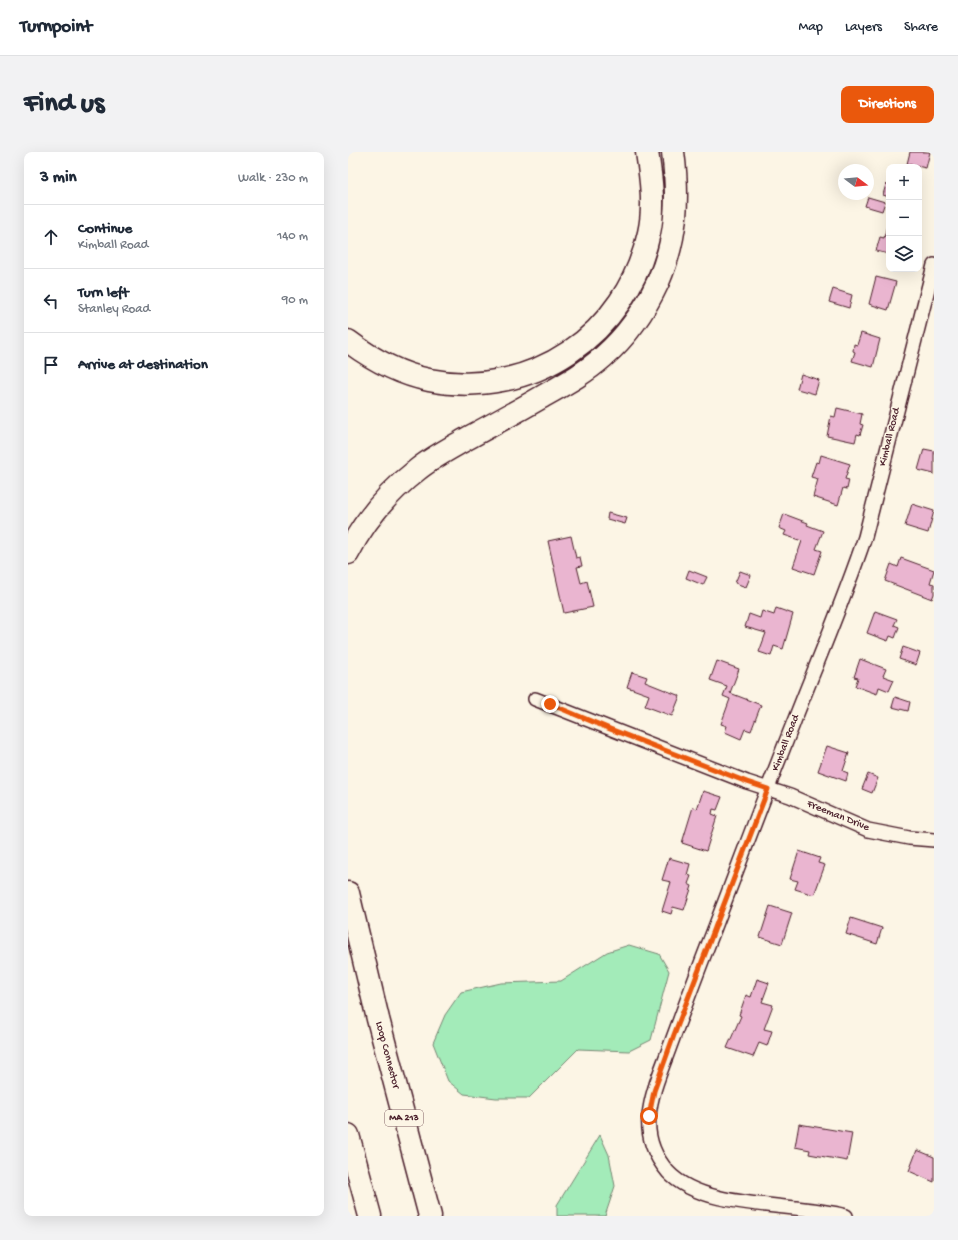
<!DOCTYPE html>
<html lang="en">
<head>
<meta charset="utf-8">
<style>
	:root { --surface:#fff; --page:#f2f2f3; --text:#1f2937; --muted:#747a83; --line:#e0e1e3; --accent:#ea580c }
	body { margin:0; font-family:"Gochi Hand",sans-serif; background:var(--page); color:var(--text) }
	.controls { position:absolute; right:12px; top:12px; display:grid; overflow:hidden; border-radius:8px; box-shadow:0 4px 16px #0002 }
	.controls button { width:36px; height:36px; display:grid; place-items:center; padding:0; border:0; border-bottom:1px solid var(--line); background:var(--surface); color:var(--text); font:20px sans-serif }
	.compass { position:absolute; left:490px; top:12px; width:36px; height:36px; border-radius:50%; background:var(--surface); box-shadow:0 4px 16px #0002; rotate:106deg }
	.stop { position:absolute; width:12px; height:12px; margin:-9px; border:3px solid #ea580c; border-radius:50%; background:#fff }
	.stop.end { background:#ea580c; border-color:#fff; box-shadow:0 1px 4px #0008 }
	.list { margin:0; padding:0; list-style:none }
	h2 { display:flex; justify-content:space-between; align-items:center; height:52px; margin:0; padding:0 16px; font-size:17px }
	h2 small { font-size:13px; font-weight:400; color:var(--muted) }
	.list li { display:grid; grid-template-columns:26px 1fr auto; gap:12px; align-items:center; box-sizing:border-box; height:64px; padding:0 16px; border-top:1px solid var(--line) }
	.list b { display:block; font-size:15px; white-space:nowrap }
	.list p { margin:0; font-size:13px; white-space:nowrap; color:var(--muted) }
	.list em { font-size:13px; font-style:normal; color:var(--muted) }
	.icon { flex:none; width:22px; height:22px; fill:none; stroke:currentColor; stroke-width:2; stroke-linecap:round; stroke-linejoin:round }
	.map { position:relative; flex:none; width:586px; height:1064px; overflow:hidden; border-radius:8px }
	header { display:flex; align-items:center; gap:24px; box-sizing:border-box; height:56px; padding:0 20px; background:var(--surface); border-bottom:1px solid var(--line) }
	header strong { font-size:19px }
	nav { display:flex; gap:22px; margin-inline-start:auto; font-size:14px }
	.intro { display:flex; align-items:center; justify-content:space-between; box-sizing:border-box; height:96px; padding:0 24px }
	h1 { margin:0; font-size:28px }
	.button { padding:10px 18px; border-radius:8px; background:var(--accent); color:#fff; font-size:14px; font-weight:700 }
	main { display:flex; gap:24px; padding:0 24px }
	aside { flex:1; background:var(--surface); border-radius:8px; box-shadow:0 4px 16px #0002 }
	.map>svg:first-child { display:block }
	.green { fill:#a3ebb9; stroke:#768572 }
	.building { fill:#eab5d0; stroke:#4a1f2b }
	.lines { fill:none; stroke-linecap:round; stroke-linejoin:round }
	.street-casing { stroke:#4a1f2b; stroke-width:16 }
	.highway-casing { stroke:#4a1f2b; stroke-width:25 }
	.street { stroke:#fcf5e5; stroke-width:13 }
	.highway { stroke:#fcf5e5; stroke-width:22 }
	.route { stroke:#ea580c; stroke-width:5 }
	.labels { text-anchor:middle; dominant-baseline:central; stroke-width:3; stroke-linejoin:round; paint-order:stroke }
	.shield { fill:#fcf5e5; stroke:#7f5f63; stroke-width:1 }
	.shield-label { font-size:10px; font-weight:bold; fill:#4a1f2b }
	.street-label { font-size:11px; fill:#4a1f2b; stroke:#fcf5e5 }
</style>
</head>
<body>
<header>
<strong>Turnpoint</strong>
<nav><a>Map</a><a>Layers</a><a>Share</a></nav>
</header>
<div class="intro"><h1>Find us</h1><a class="button">Directions</a></div>
<main>
<aside>
<h2>3 min<small>Walk · 230 m</small></h2>
<ul class="list">
<li><svg class="icon" aria-label="ahead" viewBox="0 0 24 24"><path d="M12 20V5M6 11l6-6 6 6"/></svg><div><b>Continue</b><p>Kimball Road</p></div><em>140 m</em></li>
<li><svg class="icon" aria-label="left" viewBox="0 0 24 24"><path d="M17 20v-9H6M10 6l-5 5 5 5"/></svg><div><b>Turn left</b><p>Stanley Road</p></div><em>90 m</em></li>
<li><svg class="icon" aria-label="arrive" viewBox="0 0 24 24"><path d="M6 21V4h12l-3 4 3 4H6"/></svg><div><b>Arrive at destination</b></div></li>
</ul>
</aside>
<div class="map">
<svg width="586" height="1064" viewBox="0 0 586 1064">
	<rect width="100%" height="100%" fill="#fcf5e5"/>
	<filter id="ink" filterUnits="userSpaceOnUse"><feTurbulence type="fractalNoise" baseFrequency=".025" numOctaves="2"/><feDisplacementMap in="SourceGraphic" scale="8" xChannelSelector="R" yChannelSelector="G"/><feConvolveMatrix kernelMatrix="1 2 1 2 8 2 1 2 1" color-interpolation-filters="sRGB"/></filter>
	<g filter="url(#ink)">
		<path class="green" d="M281 793 311 802 321 819 303 888 281 899 230 897 181 946H148L116 942 100 929 85 891 97 863 113 840 153 831 213 829 259 800Z
			M252 983 261 1003 267 1034 257 1064H209V1053Z"/>
		<path class="building" d="M562 0H582L578 16 559 12Z
			M538 32 541 33V45L535 43Z
			M520 45 537 50 534 59 517 54Z
			M539 73H541V102L528 99 532 85 536 86Z
			M528 125 548 130 540 158 521 152Z
			M485 137 504 143 501 156 481 150Z
			M513 181 532 187 525 215 504 209 507 200 505 199 506 192 509 193Z
			M453 222 471 228 467 242 449 237Z
			M489 256 514 262 512 272 515 273 512 283 509 282 507 290 479 284 483 264 487 265Z
			M576 297 586 299V322L570 318Z
			M473 303 502 312 497 327 501 328 499 337 495 336 490 353 465 345 470 327 463 325 468 310 471 311Z
			M564 352 586 359 580 381 557 374Z
			M260 361 279 366 277 372 259 367Z
			M436 362 460 371 459 373 475 379 468 397 474 399 466 422 445 415 454 389 436 383 438 379 431 376Z
			M223 384 228 406 232 405 234 414 229 415 233 431 239 429 245 455 216 461 200 389Z
			M553 406 586 418 582 431 586 432V442L584 447 537 429 543 412 550 415Z
			M341 418 359 425 355 433 338 426Z
			M392 419 403 423 398 435 387 431Z
			M428 456 445 462 435 497 426 494 423 504 411 500 418 481 397 475 401 462 412 466 414 459 426 463Z
			M527 459 549 467 546 473 551 475 547 486 542 484 540 489 519 481Z
			M555 495 572 501 568 513 551 507Z
			M512 507 538 517 535 524 546 528 541 539 531 535 529 542 507 534 510 526 506 525Z
			M369 509 391 517 382 541 413 553 403 579 397 577 393 587 377 580 379 574 373 572 382 547 375 544 379 534 362 528Z
			M284 520 299 525 297 530 332 544 324 564 297 554 301 543 279 535Z
			M547 545 562 550 560 559 544 555Z
			M479 594 501 601 495 619 500 621 498 629 470 619Z
			M520 622 530 626 524 641 514 637Z
			M355 639 374 645 369 658 365 657 364 662 369 664 358 699 334 691 345 655 349 657Z
			M451 699 472 706 470 711 477 713 466 743 447 737 450 729 442 727Z
			M321 706 342 712 339 723 343 724 340 732 344 734 336 758 325 755 323 762 314 759 323 730 314 728Z
			M422 754 444 761 434 792 412 785Z
			M503 766 534 776 529 792 498 782Z
			M409 827 421 831 414 850 425 853 416 877 424 879 419 894 411 891 405 905 379 896 393 864 391 863 398 843 403 845Z
			M451 972 504 981 499 1009 461 1002 462 998 447 995Z
			M569 998 586 1005V1030L561 1019Z"/>
		<g class="lines">
			<defs>
				<path id="street" d="M187 547 399 630 442 644 520 678 561 686 586 688
					M498 1064C448 1050 356 1059 320 1020 306 1004 299 984 301 964 303 941 313 919 321 897 335 859 349 821 364 783 391 713 417 642 445 572 469 510 496 448 517 385L586 113"/>
				<path id="highway" d="M0 189C24 207 51 222 81 228 183 248 279 183 301 81 307 55 303 26 299 0
					M0 401C16 369 41 340 69 318 85 305 103 296 120 286 144 273 168 260 192 246 213 234 236 222 255 205 278 185 297 158 310 130 329 87 331 46 325 0
					M0 741 30 867 82 1064
					M0 983 22 1064"/>
			</defs>
			<use href="#street" class="street-casing"/>
			<use href="#highway" class="highway-casing"/>
			<use href="#street" class="street"/>
			<use href="#highway" class="highway"/>
		</g>
	</g>
	<g class="lines" filter="url(#ink)">
		<path class="route" d="M202 552 262 577 399 630 420 637 326 883 306 939 301 964"/>
	</g>
	<g class="labels">
		<rect class="shield" x="37" y="958" width="38" height="16" rx="3"/>
		<g class="shield-label">
			<text x="56" y="966">MA 213</text>
		</g>
		<g class="street-label">
			<text transform="translate(542 285) rotate(-76)">Kimball Road</text>
			<text transform="translate(438 591) rotate(-69)">Kimball Road</text>
			<text transform="translate(490 664) rotate(22)">Freeman Drive</text>
			<text transform="translate(39 903) rotate(75)">Loop Connector</text>
		</g>
	</g>
</svg>
<div class="controls">
<button>+</button>
<button>−</button>
<button><svg class="icon" aria-label="layers" viewBox="0 0 24 24"><path d="M12 4l9 5-9 5-9-5zM3 14l9 5 9-5"/></svg></button>
</div>
<svg class="compass" viewBox="-18 -18 36 36"><path d="M0-13l5 13h-10z" fill="#e53935"/><path d="M0 13l5-13h-10z" fill="#747a83"/></svg>
<div class="stop" style="left:301px;top:964px"></div>
<div class="stop end" style="left:202px;top:552px"></div>
</div>
</main>
</body>
</html>
